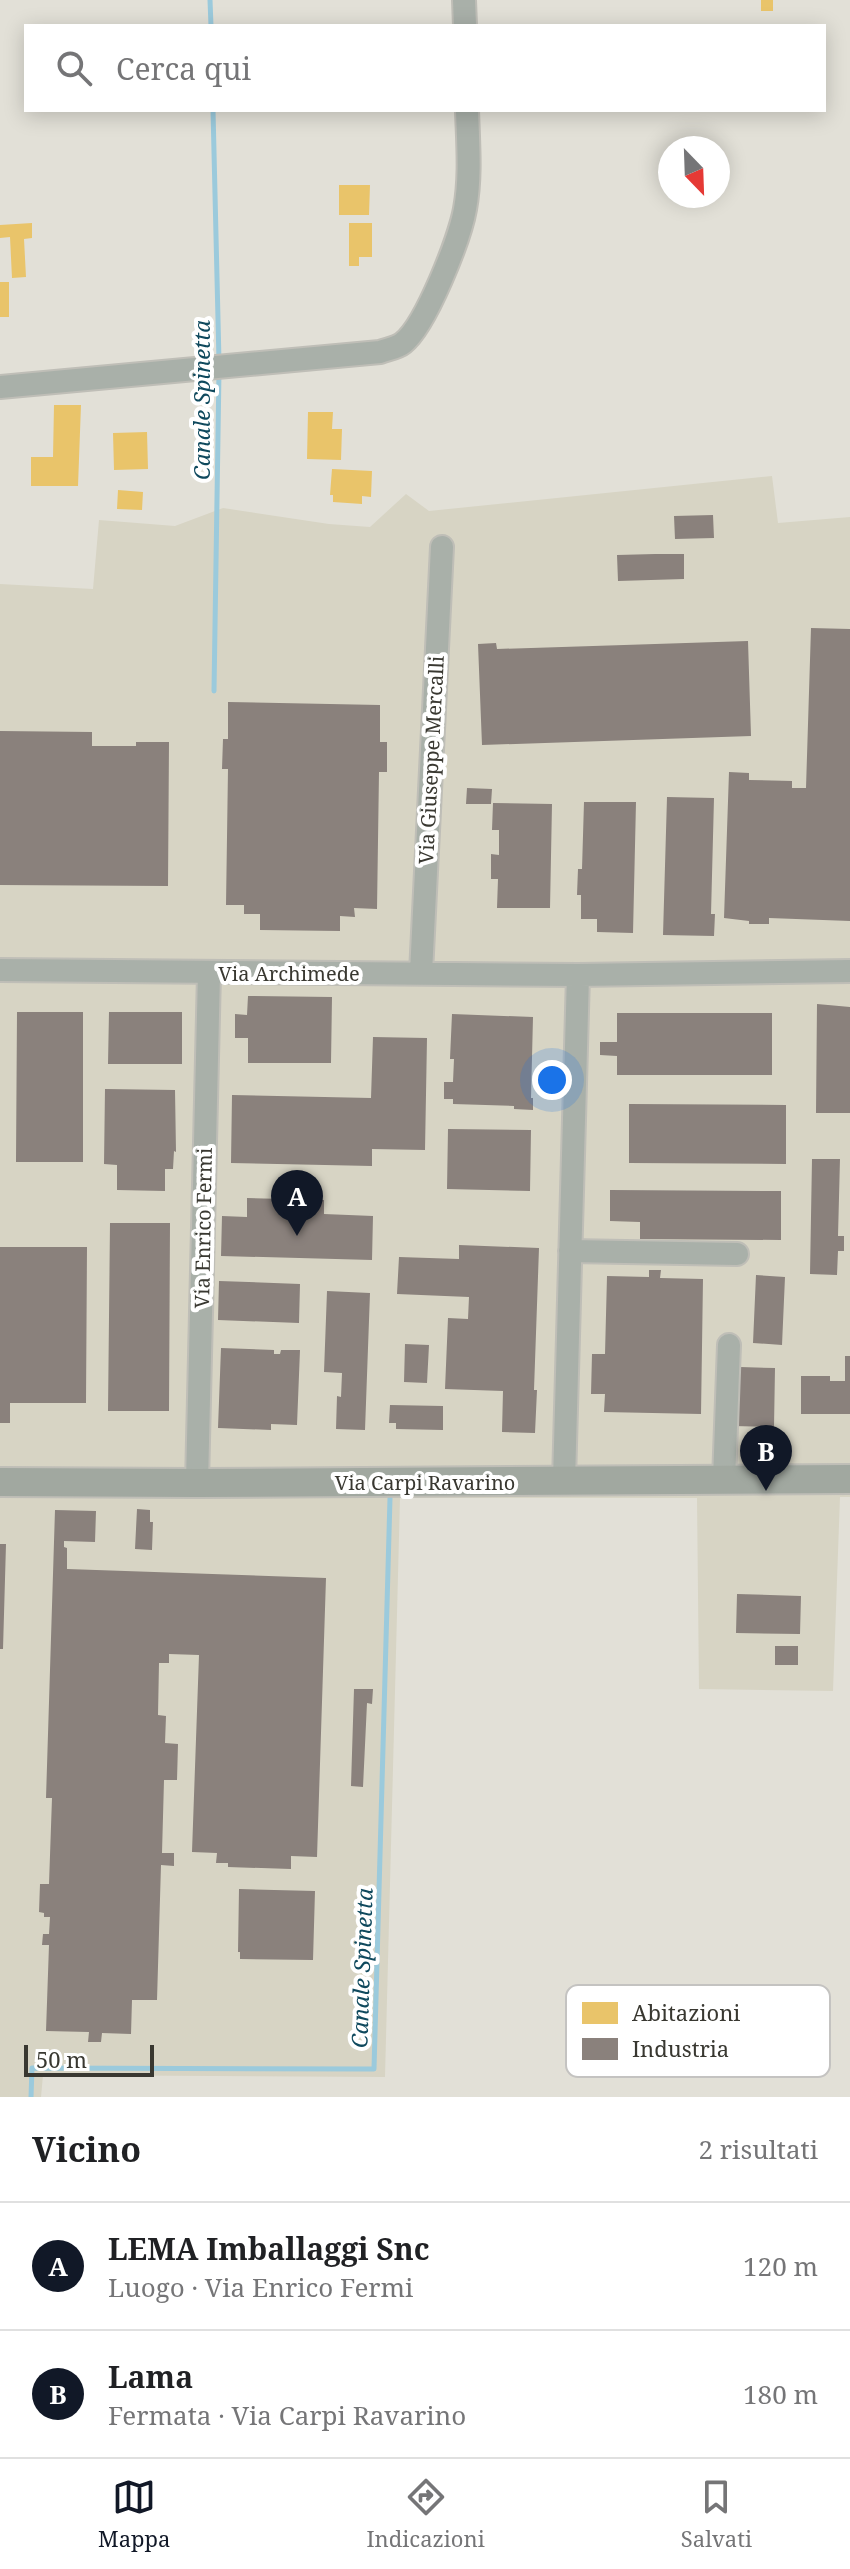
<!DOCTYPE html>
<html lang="it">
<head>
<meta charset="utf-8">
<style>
	:root { --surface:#fff; --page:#f6f6f6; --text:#202124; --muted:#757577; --line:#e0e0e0; --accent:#111827 }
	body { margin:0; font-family:"Noto Serif",serif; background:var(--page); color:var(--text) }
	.compass { position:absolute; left:658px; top:136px; width:72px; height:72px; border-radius:50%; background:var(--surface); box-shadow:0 4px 20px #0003; rotate:157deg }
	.scale { position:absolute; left:24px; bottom:20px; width:130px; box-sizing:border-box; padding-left:8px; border:4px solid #393831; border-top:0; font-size:22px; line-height:28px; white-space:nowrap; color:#393831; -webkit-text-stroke:6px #fff; paint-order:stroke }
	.you { position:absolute; left:552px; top:1080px; width:28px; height:28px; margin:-20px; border:6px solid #fff; border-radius:50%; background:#1a73e8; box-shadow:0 0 0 12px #1a73e833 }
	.badge { display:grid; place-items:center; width:52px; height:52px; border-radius:50%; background:var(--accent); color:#fff; font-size:26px; font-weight:700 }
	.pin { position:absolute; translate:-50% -66px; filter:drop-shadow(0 2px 4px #0008) }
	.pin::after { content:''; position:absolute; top:42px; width:28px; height:24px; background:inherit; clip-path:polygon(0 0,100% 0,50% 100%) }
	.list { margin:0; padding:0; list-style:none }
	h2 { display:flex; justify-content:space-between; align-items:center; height:104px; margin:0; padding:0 32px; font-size:34px }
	h2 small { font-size:26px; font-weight:400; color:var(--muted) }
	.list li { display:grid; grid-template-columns:52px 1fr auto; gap:24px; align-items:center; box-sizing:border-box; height:128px; padding:0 32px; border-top:2px solid var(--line) }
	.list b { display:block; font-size:30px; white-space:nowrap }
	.list p { margin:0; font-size:26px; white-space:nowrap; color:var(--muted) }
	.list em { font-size:26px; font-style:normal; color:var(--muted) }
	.icon { flex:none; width:44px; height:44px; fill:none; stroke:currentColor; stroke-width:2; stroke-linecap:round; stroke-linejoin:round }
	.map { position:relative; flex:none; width:850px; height:2097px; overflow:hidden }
	.search { position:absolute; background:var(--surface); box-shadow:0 4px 20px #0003; left:24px; right:24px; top:24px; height:88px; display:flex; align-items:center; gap:20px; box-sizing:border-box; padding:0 28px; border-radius:0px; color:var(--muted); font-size:30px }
	.sheet { height:360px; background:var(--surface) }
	nav { display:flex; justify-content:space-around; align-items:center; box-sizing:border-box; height:112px; border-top:2px solid var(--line); background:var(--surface); font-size:22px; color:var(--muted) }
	nav a { display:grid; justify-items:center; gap:4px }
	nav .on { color:var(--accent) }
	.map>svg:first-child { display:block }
	.built { fill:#d7d4c4 }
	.homes { fill:#e9c46a }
	.industry { fill:#8a817c }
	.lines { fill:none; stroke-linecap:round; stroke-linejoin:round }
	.stream { stroke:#9bcadc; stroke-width:5 }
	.minor-casing { stroke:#bfbeb7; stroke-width:26 }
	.major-casing { stroke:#bfbeb7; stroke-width:32 }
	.minor { stroke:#a9b0a9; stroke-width:22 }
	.major { stroke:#a1a8a0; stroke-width:28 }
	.labels { text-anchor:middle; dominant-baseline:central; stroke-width:8; stroke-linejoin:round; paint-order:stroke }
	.street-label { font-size:20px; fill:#393831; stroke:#fff }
	.water-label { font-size:22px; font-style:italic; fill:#0f495d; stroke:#fff }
	.key { fill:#fff; stroke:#c4c3c1; stroke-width:2 }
	.key-label { font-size:22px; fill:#393831 }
</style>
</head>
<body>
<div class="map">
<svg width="850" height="2097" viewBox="0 0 850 2097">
	<rect width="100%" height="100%" fill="#e2e0d7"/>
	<path class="built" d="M772 476 778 523 850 517V1497H840L833 1691 699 1689 697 1498H400L385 2077 43 2075 41 2097H0V584L93 589 99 520 175 526 223 508 329 524 370 527 406 494 429 511Z"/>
	<path class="homes" d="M761 0H773V11H761Z
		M339 185H370L369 215H339Z
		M32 223V238L24 239 26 277 12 278 10 237 0 238V225Z
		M349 223H372V257H359V266H349Z
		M0 282H9V317H0Z
		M54 405H81L78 486H31V457H53Z
		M308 412H333L332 429H342L341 460 307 459Z
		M147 432 148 469 114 470 113 433Z
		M332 469 372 471 371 497 362 496V504L333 502V495H330Z
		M118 490 143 492 142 510 117 509Z"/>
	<path class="industry" d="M713 515 714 538 675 539 674 516Z
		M655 554H684V579L618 581 617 555Z
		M811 628 850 629V921L769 918V924H749V921L724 918 729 772 749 773V780L792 781V788H806Z
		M748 641 751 736 482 745 478 644 496 643 497 649Z
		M228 702 380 705V742H387V772H379L377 909 354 908 355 917 340 916V931L260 930V914H244V905H226L228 769H222L223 739H228Z
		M0 731 92 732V746H136V742H169L168 886 0 885Z
		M467 788 492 789 491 804H466Z
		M667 797 714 798 711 914H715L714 936 663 935Z
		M584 802H636L633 933 597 932V919H581V895H577L578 869H582Z
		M493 803 552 804 550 908H497L498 879H491V854L499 855V830H492Z
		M248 996 332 997 331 1063H248V1038H235V1014L247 1015Z
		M817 1004 850 1007V1113H816Z
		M17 1012H83V1162H16Z
		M109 1012H182V1064H108Z
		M617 1013H772V1075H617V1056L600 1055V1042H617Z
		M452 1014 533 1017 531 1098H533V1110L514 1109V1106L453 1104V1099H444V1082H453L454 1059H450Z
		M373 1037 427 1038 425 1150 372 1149V1166L231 1163 232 1095 371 1098Z
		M105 1089 175 1090 176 1152 174 1151 173 1169H165V1191L117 1190V1165L104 1164Z
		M629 1104 786 1105V1164L629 1163Z
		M448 1129 531 1130 530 1191 447 1189Z
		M812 1159H840L838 1236H844V1251H838L837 1275 810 1274Z
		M610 1190 781 1191V1240L640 1239V1222L610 1221Z
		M247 1198 324 1200V1214L373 1216 372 1260 221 1256 222 1216 247 1217Z
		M110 1223H170L169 1411H108Z
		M459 1245 539 1248 534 1390H537L535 1433 502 1432 503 1391 445 1389 448 1318 468 1319 469 1297 397 1294 399 1257 459 1259Z
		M0 1247H87L86 1403H10V1423H0Z
		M649 1270H661L660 1278 703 1279 701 1414 604 1412 605 1394H591L592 1354H605L607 1276 649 1277Z
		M756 1275 785 1277 782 1345 753 1343Z
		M219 1281 300 1284 299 1323 218 1320Z
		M327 1291 370 1293 365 1430 336 1429 337 1396 341 1397 342 1373 324 1372Z
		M405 1344 429 1345 427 1383 404 1382Z
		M221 1348 274 1350V1354H280L281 1350H300L297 1425 271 1424V1430L218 1428Z
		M845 1356H850V1414H801V1376H830V1381H845Z
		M740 1367 775 1368 774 1427 733 1426V1398H739Z
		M390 1405 443 1406V1430L396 1429V1423H389Z
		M137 1509 150 1510V1522H153L152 1550 135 1549Z
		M55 1510 96 1511 95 1542 64 1541V1547L67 1548V1569L326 1578 317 1857 291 1856V1869L228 1867V1863H216L217 1853 192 1852 199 1655 169 1654V1663H159L158 1715 166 1716 165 1743 178 1744 177 1780H164L162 1853H174V1866L161 1865 157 2000H132L131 2034 102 2033 101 2042H88L89 2032 46 2031 49 1945H42L43 1934H49L50 1917H44V1913L39 1912 40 1884H49L52 1798H46Z
		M0 1544H6L3 1649H0Z
		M737 1594 801 1596 800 1634 736 1633Z
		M775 1646H798V1665H775Z
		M354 1689H373L372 1704 367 1703 363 1787 351 1786Z
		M239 1889 315 1891 313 1960 240 1959V1952H238Z"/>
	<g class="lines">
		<path class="stream" d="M210 0 211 26
			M213 110 219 361
			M214 691 219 371
			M31 2097 32 2068 374 2069 390 1498"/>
		<defs>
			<path id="minor" d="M464 0 465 26
				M0 387 380 352C388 349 397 348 403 343 426 325 460 238 465 209 471 176 468 143 467 110
				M0 970 578 975 850 971
				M421 973 442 547
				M570 1251 737 1254
				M724 1480 729 1345
				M564 1481 578 975
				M197 1483 209 973"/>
			<path id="major" d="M0 1482 197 1483 850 1479"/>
		</defs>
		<use href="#minor" class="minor-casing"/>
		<use href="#major" class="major-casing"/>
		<use href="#minor" class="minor"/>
		<use href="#major" class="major"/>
	</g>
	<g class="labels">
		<g class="street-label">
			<text transform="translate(431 760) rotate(-87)">Via Giuseppe Mercalli</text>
			<text x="289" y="973">Via Archimede</text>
			<text transform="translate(203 1228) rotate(-89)">Via Enrico Fermi</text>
			<text x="425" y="1482">Via Carpi Ravarino</text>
		</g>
		<g class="water-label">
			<text transform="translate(201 400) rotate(-90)">Canale Spinetta</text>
			<text transform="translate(361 1968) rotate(-88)">Canale Spinetta</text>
		</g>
	</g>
	<rect x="566" y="1985" width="264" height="92" rx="12" class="key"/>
	<rect x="582" y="2002" width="36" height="22" fill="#e9c46a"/>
	<rect x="582" y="2038" width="36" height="22" fill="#8a817c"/>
	<g class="key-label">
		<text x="632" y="2021">Abitazioni</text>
		<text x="632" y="2057">Industria</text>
	</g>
</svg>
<svg class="compass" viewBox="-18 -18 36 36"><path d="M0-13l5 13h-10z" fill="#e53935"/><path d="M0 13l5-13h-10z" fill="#757577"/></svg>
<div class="scale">50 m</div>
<div class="you"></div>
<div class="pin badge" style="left:297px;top:1236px">A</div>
<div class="pin badge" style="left:766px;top:1491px">B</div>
<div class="search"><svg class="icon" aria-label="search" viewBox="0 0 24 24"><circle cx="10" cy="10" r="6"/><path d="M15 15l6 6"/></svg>Cerca qui</div>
</div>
<section class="sheet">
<h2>Vicino<small>2 risultati</small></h2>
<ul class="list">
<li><span class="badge">A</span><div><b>LEMA Imballaggi Snc</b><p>Luogo · Via Enrico Fermi</p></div><em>120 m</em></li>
<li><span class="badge">B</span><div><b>Lama</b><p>Fermata · Via Carpi Ravarino</p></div><em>180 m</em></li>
</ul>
</section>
<nav>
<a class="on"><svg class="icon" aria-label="map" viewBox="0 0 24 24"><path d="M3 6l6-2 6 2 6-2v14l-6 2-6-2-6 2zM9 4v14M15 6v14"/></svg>Mappa</a>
<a><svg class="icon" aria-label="directions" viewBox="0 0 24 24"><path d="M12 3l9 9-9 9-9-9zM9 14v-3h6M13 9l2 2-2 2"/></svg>Indicazioni</a>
<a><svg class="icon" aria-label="saved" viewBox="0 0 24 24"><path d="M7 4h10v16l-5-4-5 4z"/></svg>Salvati</a>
</nav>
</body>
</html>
